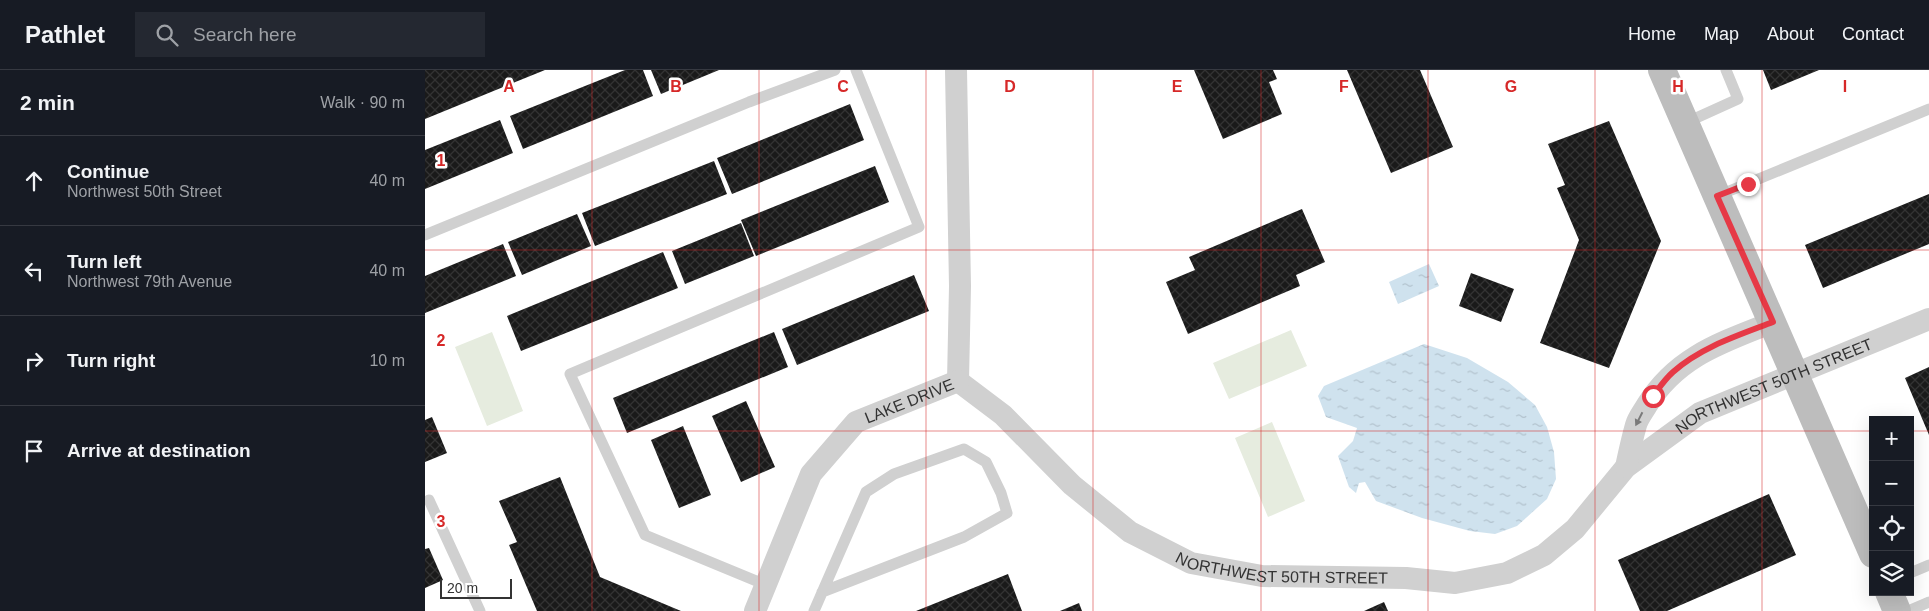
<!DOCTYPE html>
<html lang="en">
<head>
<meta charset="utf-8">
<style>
	:root { --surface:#171b24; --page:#242831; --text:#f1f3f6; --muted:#9ea1a6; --line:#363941 }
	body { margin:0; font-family:Helvetica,sans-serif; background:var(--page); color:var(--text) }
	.controls { position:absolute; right:15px; bottom:15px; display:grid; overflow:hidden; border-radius:0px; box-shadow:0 5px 20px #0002 }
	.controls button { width:45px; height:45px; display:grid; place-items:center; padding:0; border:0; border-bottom:1px solid var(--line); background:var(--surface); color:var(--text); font:25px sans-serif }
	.scale { position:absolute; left:15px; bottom:12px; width:72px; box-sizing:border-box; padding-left:5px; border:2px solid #333; border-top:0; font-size:14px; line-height:18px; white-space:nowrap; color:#333; -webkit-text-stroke:4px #fff; paint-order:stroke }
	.stop { position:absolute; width:15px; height:15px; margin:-11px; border:4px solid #e63946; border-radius:50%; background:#fff }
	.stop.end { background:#e63946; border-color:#fff; box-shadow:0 1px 5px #0008 }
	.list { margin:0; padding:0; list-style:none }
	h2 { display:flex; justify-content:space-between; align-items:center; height:65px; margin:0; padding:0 20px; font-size:21px }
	h2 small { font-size:16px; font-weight:400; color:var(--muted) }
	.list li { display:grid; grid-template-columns:32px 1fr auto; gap:15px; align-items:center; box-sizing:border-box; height:90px; padding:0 20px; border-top:1px solid var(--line) }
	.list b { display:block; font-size:19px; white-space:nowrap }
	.list p { margin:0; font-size:16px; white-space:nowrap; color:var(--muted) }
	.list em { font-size:16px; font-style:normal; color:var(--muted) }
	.icon { flex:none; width:28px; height:28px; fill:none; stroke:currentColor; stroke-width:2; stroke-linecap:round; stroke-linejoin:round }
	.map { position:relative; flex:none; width:1504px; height:541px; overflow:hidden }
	header { display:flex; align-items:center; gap:30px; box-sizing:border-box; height:70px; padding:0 25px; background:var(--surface); border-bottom:1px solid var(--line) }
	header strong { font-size:24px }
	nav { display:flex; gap:28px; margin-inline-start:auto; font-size:18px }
	.search { width:350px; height:45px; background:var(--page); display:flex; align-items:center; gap:12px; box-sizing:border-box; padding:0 18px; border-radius:0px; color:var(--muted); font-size:19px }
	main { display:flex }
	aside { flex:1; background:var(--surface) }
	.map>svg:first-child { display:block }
	.green { fill:#e6ecdf }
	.water { fill:url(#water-ripples) }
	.building { fill:url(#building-cross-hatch) }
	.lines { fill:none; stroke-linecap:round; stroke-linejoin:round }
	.lane { stroke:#d0d0d0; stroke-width:11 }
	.street { stroke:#d0d0d0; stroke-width:22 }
	.secondary { stroke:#bdbdbd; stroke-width:28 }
	.oneway { fill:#7a7a7a }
	.route { stroke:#e63946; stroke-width:6 }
	.grid { fill:none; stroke:#d62828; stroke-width:1; stroke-opacity:0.55 }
	.labels { text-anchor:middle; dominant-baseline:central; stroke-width:5; stroke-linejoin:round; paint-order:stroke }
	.street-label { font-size:16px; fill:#333; stroke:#fff }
	.grid-label { font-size:16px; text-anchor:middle; font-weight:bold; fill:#d62828; stroke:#fff; stroke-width:5; stroke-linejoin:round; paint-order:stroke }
</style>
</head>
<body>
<header>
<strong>Pathlet</strong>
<div class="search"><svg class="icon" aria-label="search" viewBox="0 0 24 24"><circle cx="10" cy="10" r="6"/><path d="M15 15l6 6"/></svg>Search here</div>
<nav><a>Home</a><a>Map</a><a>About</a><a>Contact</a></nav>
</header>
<main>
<aside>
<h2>2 min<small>Walk · 90 m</small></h2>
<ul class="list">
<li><svg class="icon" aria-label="ahead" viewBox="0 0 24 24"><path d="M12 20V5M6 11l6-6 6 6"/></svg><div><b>Continue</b><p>Northwest 50th Street</p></div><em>40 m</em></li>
<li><svg class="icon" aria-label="left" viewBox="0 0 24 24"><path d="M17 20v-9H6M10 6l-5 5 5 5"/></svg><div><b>Turn left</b><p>Northwest 79th Avenue</p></div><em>40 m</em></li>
<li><svg class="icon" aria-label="right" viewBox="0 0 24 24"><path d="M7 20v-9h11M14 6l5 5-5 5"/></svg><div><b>Turn right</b></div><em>10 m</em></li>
<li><svg class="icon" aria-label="arrive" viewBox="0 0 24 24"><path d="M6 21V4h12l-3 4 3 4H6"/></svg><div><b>Arrive at destination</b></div></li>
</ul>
</aside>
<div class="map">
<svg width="1504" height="541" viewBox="0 0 1504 541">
	<defs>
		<pattern id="water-ripples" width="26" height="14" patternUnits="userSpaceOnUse" patternTransform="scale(1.25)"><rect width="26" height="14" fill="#cfe2ee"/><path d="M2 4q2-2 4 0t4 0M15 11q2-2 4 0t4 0" fill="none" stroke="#b2c2cd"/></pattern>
		<pattern id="building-cross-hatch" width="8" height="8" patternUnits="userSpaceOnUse" patternTransform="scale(1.25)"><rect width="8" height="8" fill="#1a1a1a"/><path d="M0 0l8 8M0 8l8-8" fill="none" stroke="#333"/></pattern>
	</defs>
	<rect width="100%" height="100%" fill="#fff"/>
	<path class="green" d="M866 260 882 296 804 329 788 293Z
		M67 262 98 341 62 356 30 277Z
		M847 352 880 431 843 447 810 368Z"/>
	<path class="water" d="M1004 194 1014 216 973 234 964 212Z
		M999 274 1042 288 1083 312 1110 335 1122 357 1129 382 1131 409 1122 429 1092 456 1070 464 1045 461 997 448 951 431 940 412 934 413 931 423 924 417 913 386 928 371 932 358 901 347 893 326 899 316Z"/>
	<path class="building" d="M0 0H120L0 49Z
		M200 0H218L228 26 98 79 85 46Z
		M226 0H294L236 24Z
		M769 0H848L852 9 844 12 857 44 798 69Z
		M922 0H995L1028 77 966 103Z
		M1338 0H1394L1346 20Z
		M425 34 439 70 307 124 292 88Z
		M75 50 88 83 0 119V80Z
		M1184 51 1236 171 1184 298 1115 273 1154 170 1132 118 1140 115 1123 74Z
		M289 91 302 124 170 176 157 143Z
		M450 96 464 132 331 186 316 150Z
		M1504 124V174L1398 218 1380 175Z
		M877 139 900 192 871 205 875 216 763 264 741 212 770 200 764 187Z
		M152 144 166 176 97 205 83 172Z
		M316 153 329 186 260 214 247 181Z
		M78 174 91 206 0 243V206Z
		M238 182 253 218 96 281 82 246Z
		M1046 203 1089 219 1076 252 1034 236Z
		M489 205 504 241 372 295 357 259Z
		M349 262 363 297 202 363 188 328Z
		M1504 297V365L1480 308Z
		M321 331 350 397 316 412 287 346Z
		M7 347 22 383 0 392V350Z
		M258 356 286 425 254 438 226 370Z
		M135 407 175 507 256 541H112L84 475 92 472 74 431Z
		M1344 424 1371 485 1242 541H1215L1193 490Z
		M4 478 18 510 0 518V479Z
		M583 504 597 541H491Z
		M959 532 963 541H939Z
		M654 533 657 541H635Z"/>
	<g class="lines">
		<path class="lane" d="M1260 53 1313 29 1301 0
			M1292 126 1504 39
			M0 165 324 32 410 0
			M4 430 55 541
			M1485 503 1504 495
			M341 515 220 465 145 304 494 157 431 0
			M389 541 441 422 469 404 539 379 561 392 576 423 582 443 539 467 397 522
			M1483 541 1504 532"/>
		<g class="street">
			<path d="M531 0 535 216 533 311"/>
			<path id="s1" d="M533 311 578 345 647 415 705 462 766 493 837 506 981 508 1030 513 1082 503 1119 485 1150 459 1201 397 1275 343 1504 249"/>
			<path d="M1201 397C1204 383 1207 369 1211 355 1213 348 1218 342 1222 335 1252 286 1298 272 1348 252"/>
			<path id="s2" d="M330 541 386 404 431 352 533 311"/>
		</g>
		<path class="secondary" d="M1237 0 1448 484
			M1464 522 1472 541"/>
	</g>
	<defs><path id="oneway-solid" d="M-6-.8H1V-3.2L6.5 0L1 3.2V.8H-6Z" transform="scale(1.25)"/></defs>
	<use class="oneway" href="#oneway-solid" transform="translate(1214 349) rotate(117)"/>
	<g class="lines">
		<path class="route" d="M1228 326C1234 318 1240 309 1248 302 1276 277 1314 265 1348 252L1292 126 1323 114"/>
	</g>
	<path class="grid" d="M167 0V541M334 0V541M501 0V541M668 0V541M836 0V541M1003 0V541M1170 0V541M1337 0V541M0 180H1504M0 361H1448M1485 361H1504"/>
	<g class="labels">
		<g class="street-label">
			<text stroke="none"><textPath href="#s1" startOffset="948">NORTHWEST 50TH STREET</textPath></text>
			<text stroke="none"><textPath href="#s2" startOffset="274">LAKE DRIVE</textPath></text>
			<text stroke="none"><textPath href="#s1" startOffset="389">NORTHWEST 50TH STREET</textPath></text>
		</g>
	</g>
	<g class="grid-label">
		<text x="84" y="22">A</text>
		<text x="251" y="22">B</text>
		<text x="418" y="22">C</text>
		<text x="585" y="22">D</text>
		<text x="752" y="22">E</text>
		<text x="919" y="22">F</text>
		<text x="1086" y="22">G</text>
		<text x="1253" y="22">H</text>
		<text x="1420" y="22">I</text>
		<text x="16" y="96">1</text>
		<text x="16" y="276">2</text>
		<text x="16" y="457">3</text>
	</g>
</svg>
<div class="controls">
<button>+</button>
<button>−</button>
<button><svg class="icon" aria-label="locate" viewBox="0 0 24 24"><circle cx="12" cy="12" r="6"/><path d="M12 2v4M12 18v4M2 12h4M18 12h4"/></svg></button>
<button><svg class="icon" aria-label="layers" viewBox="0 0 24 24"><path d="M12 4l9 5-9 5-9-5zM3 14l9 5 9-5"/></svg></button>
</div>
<div class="scale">20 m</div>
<div class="stop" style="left:1228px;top:326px"></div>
<div class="stop end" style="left:1323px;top:114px"></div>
</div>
</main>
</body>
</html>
